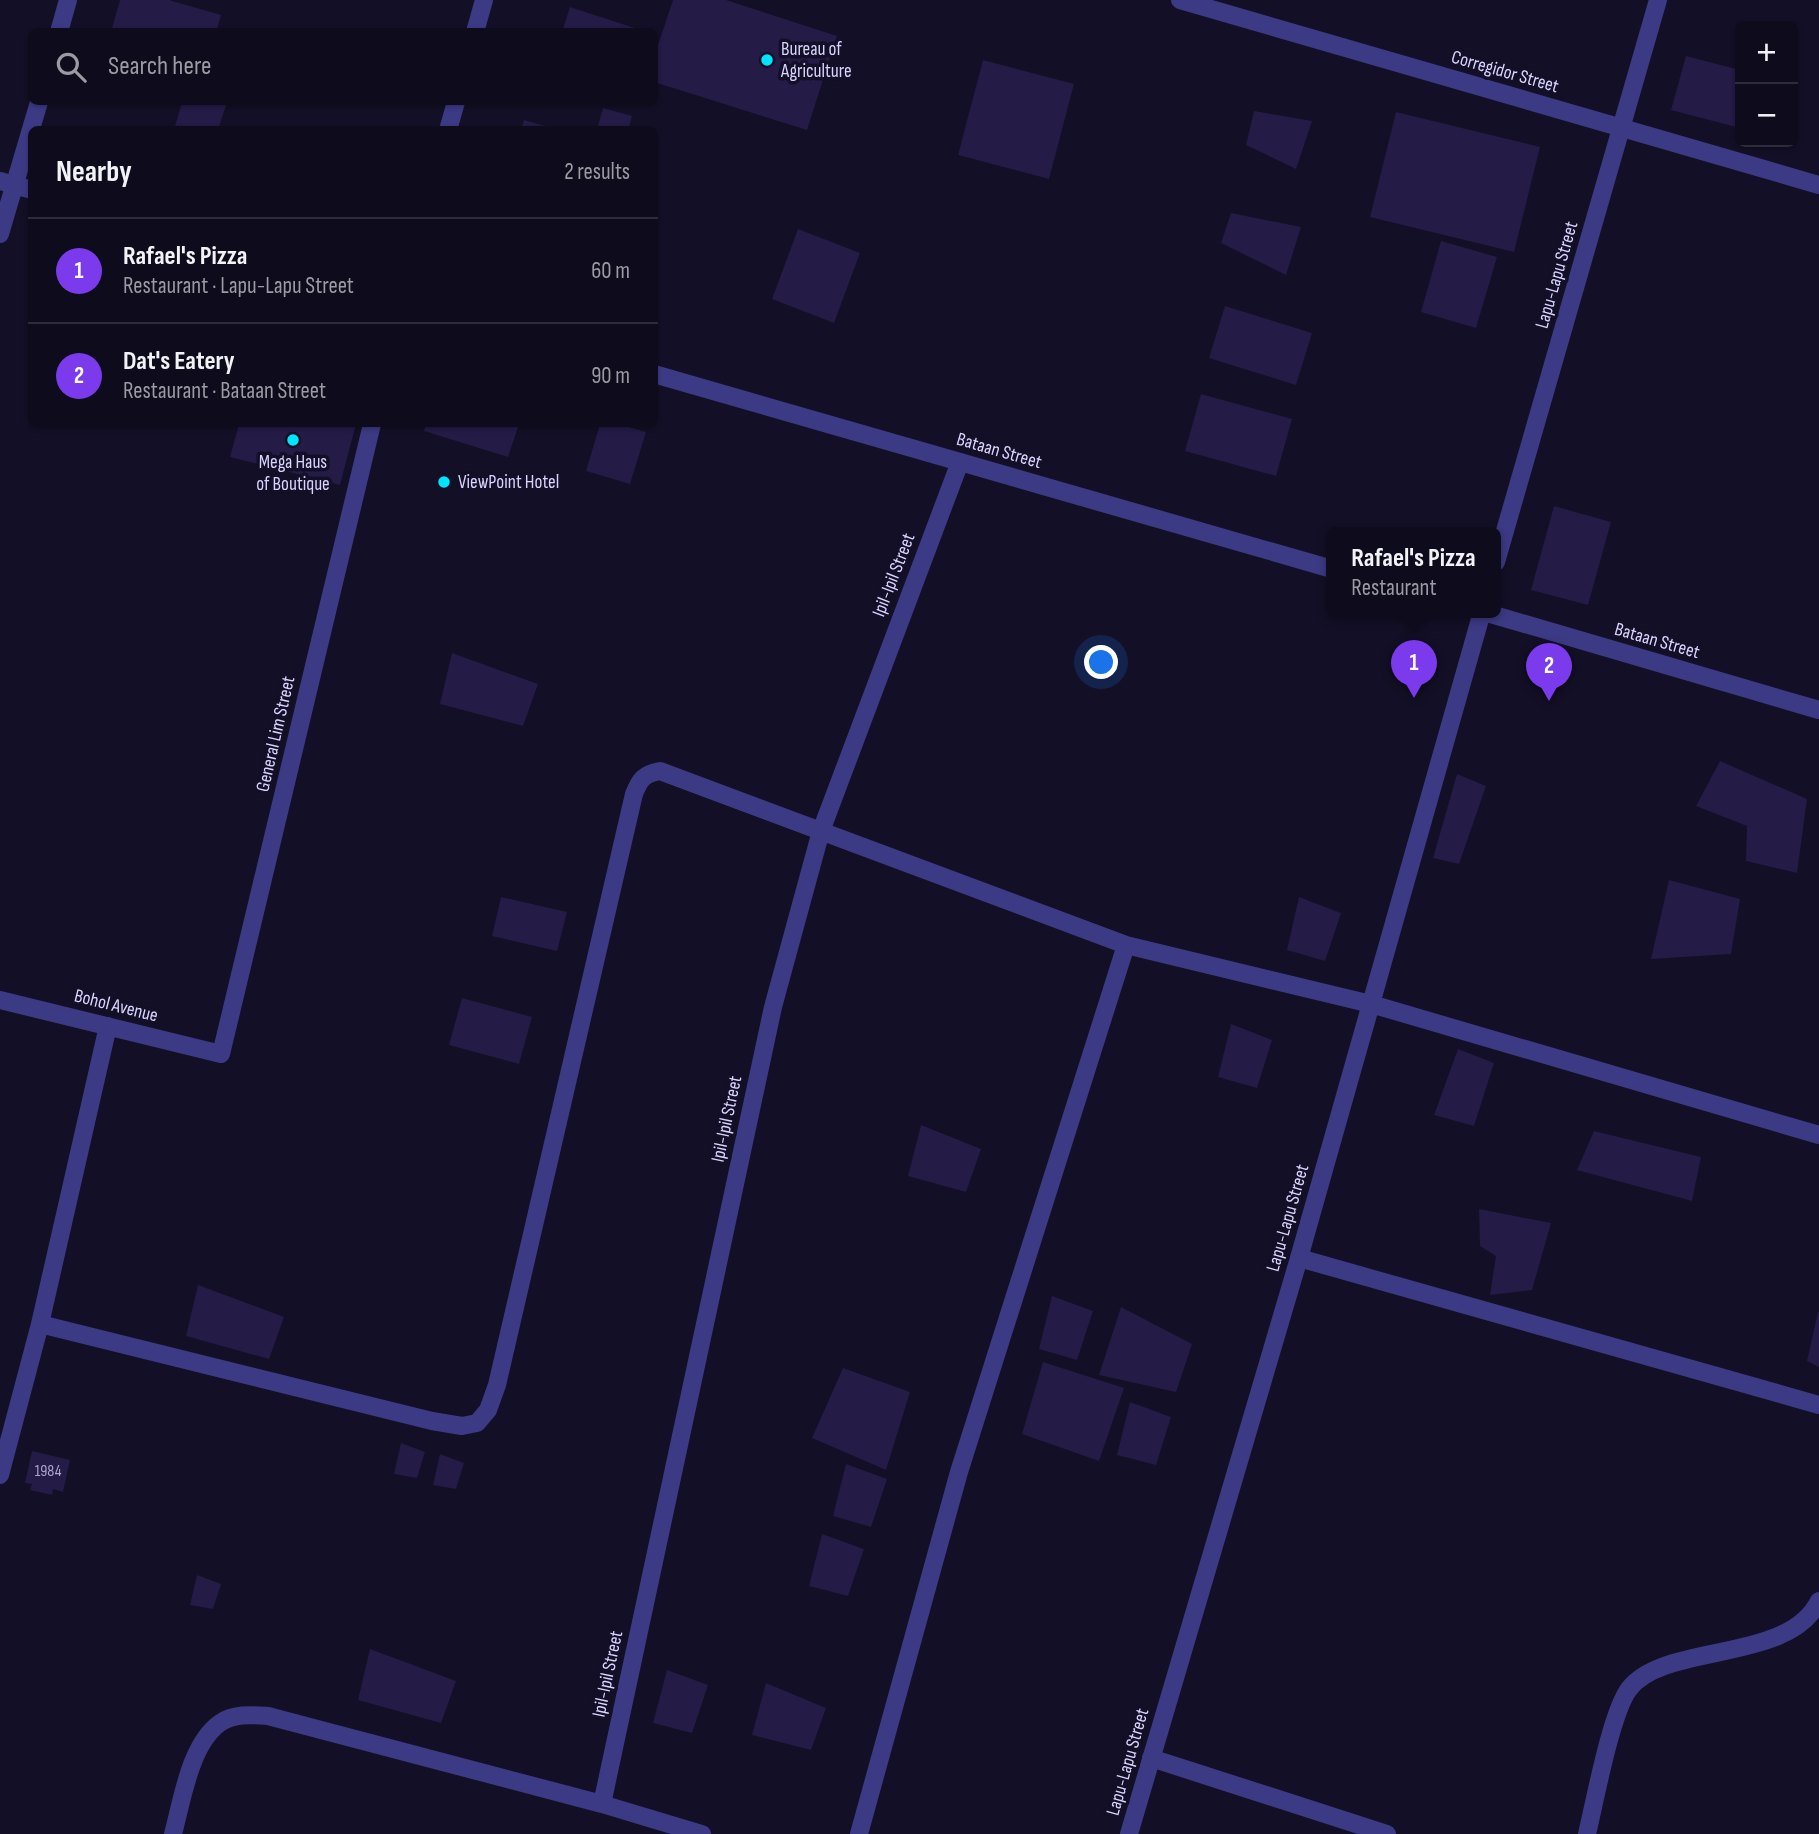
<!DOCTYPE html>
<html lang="en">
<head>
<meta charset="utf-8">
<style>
	:root { --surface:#0e0b1c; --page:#1c1929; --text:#f1f3f6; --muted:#9b9ba3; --line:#2e2b3b; --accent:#7c3aed }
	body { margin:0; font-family:"Sofia Sans Condensed",sans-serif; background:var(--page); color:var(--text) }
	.controls { position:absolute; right:21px; top:21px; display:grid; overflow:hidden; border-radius:10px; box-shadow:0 2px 5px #0004 }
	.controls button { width:63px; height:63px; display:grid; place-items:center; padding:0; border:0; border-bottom:2px solid var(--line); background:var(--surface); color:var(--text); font:35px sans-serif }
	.you { position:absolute; left:1102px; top:663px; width:24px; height:24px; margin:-18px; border:5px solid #fff; border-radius:50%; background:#1a73e8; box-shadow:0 0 0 10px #1a73e833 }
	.badge { display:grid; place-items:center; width:46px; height:46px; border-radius:50%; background:var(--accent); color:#fff; font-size:23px; font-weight:700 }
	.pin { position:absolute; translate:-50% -58px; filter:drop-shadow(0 2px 4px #0008) }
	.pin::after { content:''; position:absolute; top:37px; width:24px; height:21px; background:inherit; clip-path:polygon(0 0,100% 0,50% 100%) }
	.popup { position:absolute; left:1326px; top:527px; width:175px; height:91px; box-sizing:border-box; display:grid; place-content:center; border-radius:10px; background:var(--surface); filter:drop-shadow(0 2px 5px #0005); font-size:23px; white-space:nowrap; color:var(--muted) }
	.popup b { font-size:26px; color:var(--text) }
	.popup::after { content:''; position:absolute; left:50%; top:100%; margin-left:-14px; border:14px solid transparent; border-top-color:var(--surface) }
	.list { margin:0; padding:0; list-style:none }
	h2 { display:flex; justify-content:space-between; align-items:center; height:91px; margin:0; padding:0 28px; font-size:30px }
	h2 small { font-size:23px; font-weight:400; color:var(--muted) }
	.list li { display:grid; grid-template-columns:46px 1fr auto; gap:21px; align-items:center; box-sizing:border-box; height:105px; padding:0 28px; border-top:2px solid var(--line) }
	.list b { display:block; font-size:26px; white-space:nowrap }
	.list p { margin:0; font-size:23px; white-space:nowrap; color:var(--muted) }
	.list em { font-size:23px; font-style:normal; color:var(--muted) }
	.icon { flex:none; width:38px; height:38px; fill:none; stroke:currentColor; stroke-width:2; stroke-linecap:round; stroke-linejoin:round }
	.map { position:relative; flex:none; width:1819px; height:1834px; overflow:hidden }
	.search { position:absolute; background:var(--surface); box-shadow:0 2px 5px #0004; left:28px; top:28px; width:630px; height:77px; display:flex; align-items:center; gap:18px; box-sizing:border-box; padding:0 24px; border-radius:10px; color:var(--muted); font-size:26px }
	.panel { position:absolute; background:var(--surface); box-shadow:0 2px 5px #0004; left:28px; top:126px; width:630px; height:301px; border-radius:10px }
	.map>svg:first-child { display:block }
	.building { fill:#241b47 }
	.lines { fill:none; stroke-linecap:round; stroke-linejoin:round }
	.minor { stroke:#3d3a85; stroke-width:18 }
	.tertiary { stroke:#3d3a85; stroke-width:18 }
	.poi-dot { fill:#00e5ff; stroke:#130f26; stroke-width:2.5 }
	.labels { text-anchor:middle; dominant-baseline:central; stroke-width:7; stroke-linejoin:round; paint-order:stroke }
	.number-label { font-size:16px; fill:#aca6d1 }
	.poi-label { font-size:19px; fill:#d9d4ff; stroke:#130f26; text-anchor:start }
	.street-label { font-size:19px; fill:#d9d4ff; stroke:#130f26 }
</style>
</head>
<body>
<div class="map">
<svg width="1819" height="1834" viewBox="0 0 1819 1834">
	<rect width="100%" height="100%" fill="#130f26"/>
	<path class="building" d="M120 0H169L221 15 216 32H111Z
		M673 0H726L837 36 807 130 654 82V57Z
		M570 7 644 31V32H562Z
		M1686 56 1740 70V128L1671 110Z
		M983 60 1074 84 1049 179 958 155Z
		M182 102H227L218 130H174Z
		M603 108 632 116 628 130H597Z
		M1254 111 1312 121 1296 169 1246 145Z
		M1396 112 1540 147 1514 252 1370 217Z
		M524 120 556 129V130H521Z
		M1231 213 1301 227 1286 275 1221 243Z
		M798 229 860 253 834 323 772 299Z
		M1441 241 1497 257 1476 328 1421 312Z
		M1225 306 1312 333 1296 385 1209 358Z
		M1201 394 1292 419 1276 476 1185 451Z
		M239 424H356L340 485 230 457Z
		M426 424H519L508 457 424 431Z
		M600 424H618L646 432 630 484 586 471Z
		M1554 506 1611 522 1588 605 1531 590Z
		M452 653 538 684 523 726 440 704Z
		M1720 761 1807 799 1797 873 1746 861 1747 826 1696 806Z
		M1457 774 1486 786 1459 864 1433 858Z
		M1669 880 1740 899 1731 954 1651 959Z
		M501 897 567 912 557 951 492 936Z
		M1299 897 1341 913 1325 961 1287 950Z
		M462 998 532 1017 519 1064 449 1045Z
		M1231 1024 1272 1040 1257 1088 1218 1077Z
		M1458 1049 1494 1063 1474 1126 1434 1115Z
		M921 1125 981 1149 966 1192 908 1176Z
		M1594 1131 1701 1157 1692 1201 1577 1170Z
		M1479 1209 1551 1223 1532 1290 1490 1295 1496 1256 1480 1246Z
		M198 1285 284 1317 269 1359 186 1336Z
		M1052 1296 1093 1311 1077 1360 1039 1349Z
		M1121 1307 1192 1344 1176 1392 1099 1375Z
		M1818 1312H1819V1367L1807 1361Z
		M1043 1362 1124 1388 1099 1461 1022 1434Z
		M843 1368 910 1392 886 1470 812 1438Z
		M1130 1402 1171 1417 1156 1465 1117 1455Z
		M401 1443 425 1452 417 1478 394 1474Z
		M32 1451 70 1460 63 1492 53 1489 52 1495 30 1490 32 1484 25 1483Z
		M440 1454 464 1463 456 1489 433 1485Z
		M846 1464 887 1479 871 1527 833 1516Z
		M822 1534 864 1549 848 1596 809 1586Z
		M197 1575 221 1584 213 1609 190 1605Z
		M370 1649 456 1681 441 1723 358 1700Z
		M667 1670 708 1685 692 1733 653 1723Z
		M766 1683 826 1708 811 1750 752 1735Z"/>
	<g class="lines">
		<path class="minor" d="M1180 0 1819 185
			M59 32 68 0
			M0 234 39 102
			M0 1000 221 1054 372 424
			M1299 1258 1819 1405
			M40 1324 432 1421 462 1426 477 1423 488 1410 497 1385 634 794C640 779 644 774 660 771L1126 945 1371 1004 1819 1135
			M0 1475 40 1324 108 1026
			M1151 1758 1387 1834
			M602 1804 773 1007 821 831 960 462
			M173 1834C182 1801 190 1744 220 1723 234 1713 253 1715 268 1716L602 1804 702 1834
			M859 1834 959 1472 1126 945
			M1587 1834C1595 1801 1611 1713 1629 1689 1665 1642 1788 1664 1819 1601"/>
		<path class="tertiary" d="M475 32 484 0
			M448 130 456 102
			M0 181 32 190
			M654 374 1332 569
			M1496 562 1658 0
			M1484 612 1819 710
			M1129 1834 1299 1258 1482 612"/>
	</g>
	<g class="poi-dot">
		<circle cx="767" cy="60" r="7"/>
		<circle cx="293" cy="440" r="7"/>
		<circle cx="444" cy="482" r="7"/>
	</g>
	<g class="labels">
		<g class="number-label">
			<text x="48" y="1471">1984</text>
		</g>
		<g class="poi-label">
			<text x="781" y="49">Bureau of<tspan x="781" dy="22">Agriculture</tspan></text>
			<text x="293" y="462" text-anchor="middle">Mega Haus<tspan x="293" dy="22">of Boutique</tspan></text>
			<text x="458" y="482">ViewPoint Hotel</text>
		</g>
		<g class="street-label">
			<text transform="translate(1505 72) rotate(16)">Corregidor Street</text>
			<text transform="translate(1557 275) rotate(-74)">Lapu-Lapu Street</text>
			<text transform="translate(999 451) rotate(16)">Bataan Street</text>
			<text transform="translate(894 575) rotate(-69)">Ipil-Ipil Street</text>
			<text transform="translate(1657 641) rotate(16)">Bataan Street</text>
			<text transform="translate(276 734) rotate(-77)">General Lim Street</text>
			<text transform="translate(116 1006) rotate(14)">Bohol Avenue</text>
			<text transform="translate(727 1119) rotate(-78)">Ipil-Ipil Street</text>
			<text transform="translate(1288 1218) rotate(-74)">Lapu-Lapu Street</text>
			<text transform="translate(608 1674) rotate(-78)">Ipil-Ipil Street</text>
			<text transform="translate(1128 1762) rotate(-74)">Lapu-Lapu Street</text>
		</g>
	</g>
</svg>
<div class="controls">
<button>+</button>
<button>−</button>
</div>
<div class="you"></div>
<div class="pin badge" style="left:1414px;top:698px">1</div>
<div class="popup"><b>Rafael's Pizza</b>Restaurant</div>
<div class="pin badge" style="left:1549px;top:701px">2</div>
<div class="search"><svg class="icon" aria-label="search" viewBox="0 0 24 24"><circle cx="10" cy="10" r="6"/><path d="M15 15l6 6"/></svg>Search here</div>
<section class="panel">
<h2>Nearby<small>2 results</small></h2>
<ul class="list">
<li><span class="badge">1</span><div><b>Rafael's Pizza</b><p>Restaurant · Lapu-Lapu Street</p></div><em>60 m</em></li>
<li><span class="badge">2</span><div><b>Dat's Eatery</b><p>Restaurant · Bataan Street</p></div><em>90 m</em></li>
</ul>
</section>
</div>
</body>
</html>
